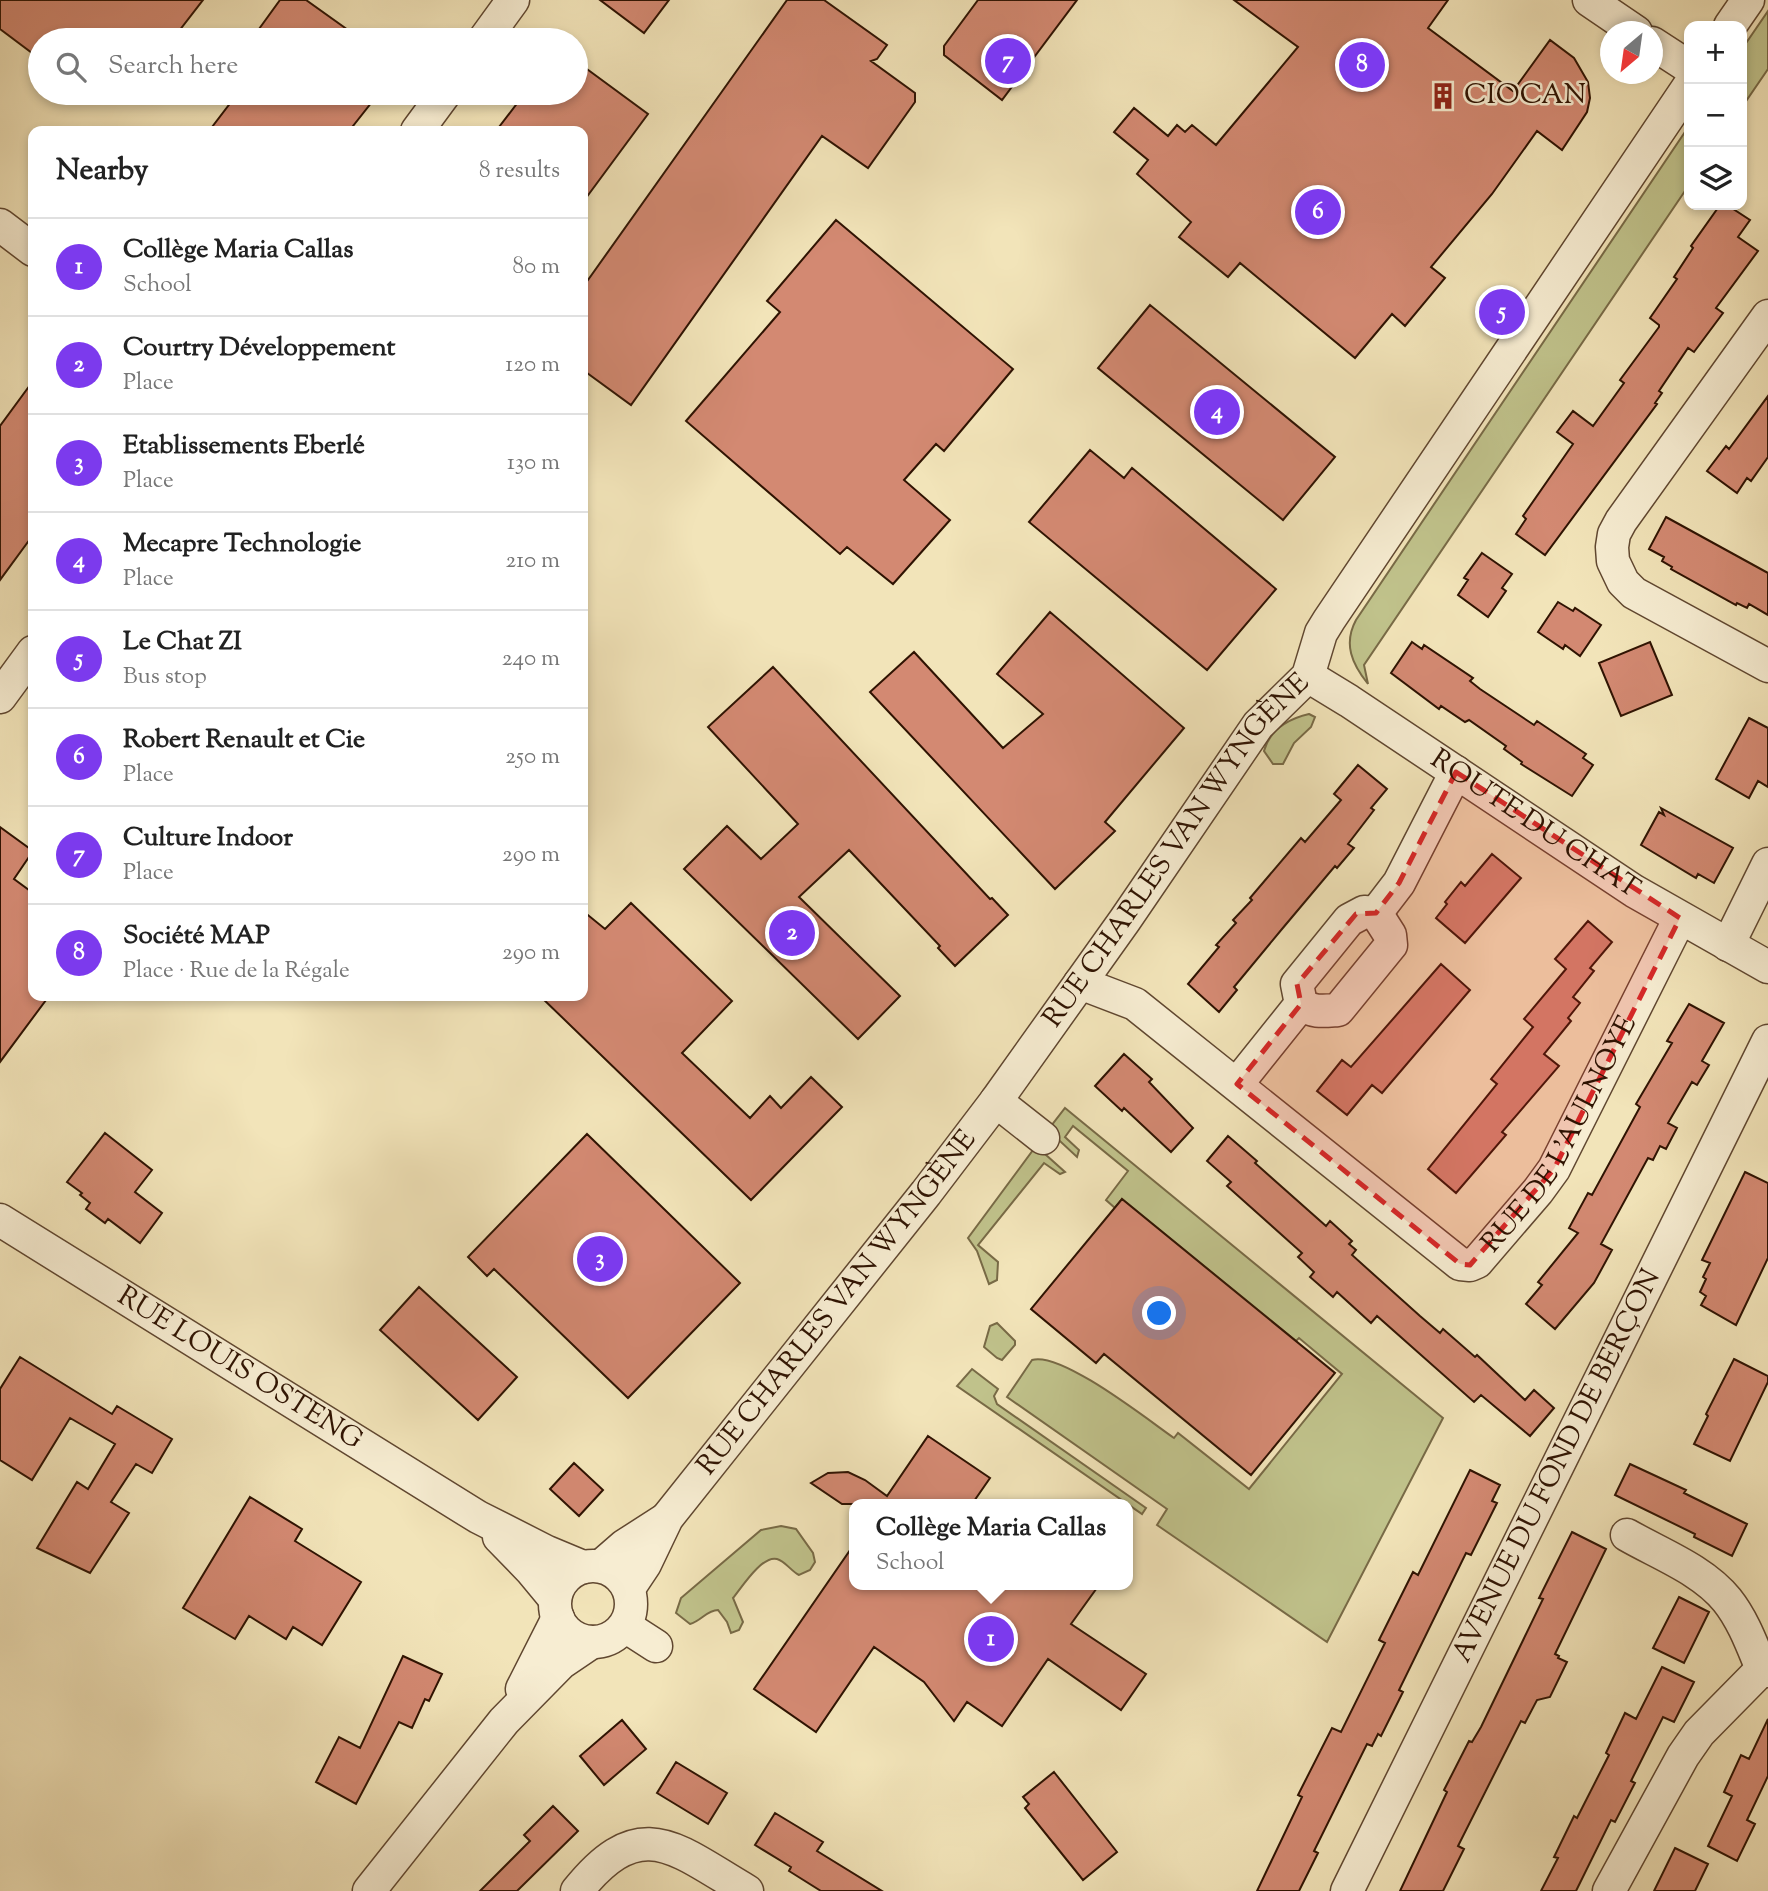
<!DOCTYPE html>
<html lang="en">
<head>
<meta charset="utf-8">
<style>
	:root { --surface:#fff; --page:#f2f2f2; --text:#222; --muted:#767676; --line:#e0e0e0; --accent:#7c3aed }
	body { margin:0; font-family:"Sorts Mill Goudy",serif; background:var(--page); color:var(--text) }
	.controls { position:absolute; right:21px; top:21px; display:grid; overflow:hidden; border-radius:14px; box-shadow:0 4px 10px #0003 }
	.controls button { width:63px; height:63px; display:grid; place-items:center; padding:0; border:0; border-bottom:2px solid var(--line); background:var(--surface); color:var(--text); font:35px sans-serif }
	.compass { position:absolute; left:1600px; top:21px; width:63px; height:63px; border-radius:50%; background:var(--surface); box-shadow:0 4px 10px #0003; rotate:209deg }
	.you { position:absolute; left:1160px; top:1314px; width:24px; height:24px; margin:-18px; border:5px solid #fff; border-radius:50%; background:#1a73e8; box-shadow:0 0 0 10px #1a73e833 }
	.badge { display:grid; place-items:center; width:46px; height:46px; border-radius:50%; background:var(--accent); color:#fff; font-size:23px; font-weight:700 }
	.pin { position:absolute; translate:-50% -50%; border:4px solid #fff; box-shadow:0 2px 7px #0006 }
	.popup { position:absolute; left:849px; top:1499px; width:284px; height:91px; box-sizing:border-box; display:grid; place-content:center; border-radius:14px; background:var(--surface); filter:drop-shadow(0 2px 5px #0005); font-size:23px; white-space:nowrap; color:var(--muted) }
	.popup b { font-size:26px; color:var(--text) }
	.popup::after { content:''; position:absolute; left:50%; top:100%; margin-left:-14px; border:14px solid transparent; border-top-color:var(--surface) }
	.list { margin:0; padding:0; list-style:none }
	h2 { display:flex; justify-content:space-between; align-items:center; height:91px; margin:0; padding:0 28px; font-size:30px }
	h2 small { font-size:23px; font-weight:400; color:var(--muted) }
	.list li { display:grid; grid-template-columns:46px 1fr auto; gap:21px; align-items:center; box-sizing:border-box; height:98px; padding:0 28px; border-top:2px solid var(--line) }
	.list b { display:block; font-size:26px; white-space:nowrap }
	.list p { margin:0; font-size:23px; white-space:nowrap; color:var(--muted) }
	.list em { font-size:23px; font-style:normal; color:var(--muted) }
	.icon { flex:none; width:38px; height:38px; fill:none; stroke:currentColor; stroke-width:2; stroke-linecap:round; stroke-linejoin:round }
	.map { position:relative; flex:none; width:1768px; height:1891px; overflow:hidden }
	.search { position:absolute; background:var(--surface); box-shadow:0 4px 10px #0003; left:28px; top:28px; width:560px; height:77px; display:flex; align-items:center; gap:18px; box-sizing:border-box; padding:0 24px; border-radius:38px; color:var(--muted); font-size:26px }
	.panel { position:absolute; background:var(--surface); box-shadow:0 4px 10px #0003; left:28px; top:126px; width:560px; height:875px; border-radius:14px }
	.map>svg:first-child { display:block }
	.green { fill:#c0c28b; stroke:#786a46; stroke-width:2 }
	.building { fill:#d38972; stroke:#2f1302; stroke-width:2 }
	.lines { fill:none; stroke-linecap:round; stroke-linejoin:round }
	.minor-casing { stroke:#604730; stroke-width:35 }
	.minor { stroke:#f7edd2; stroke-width:32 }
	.marked { fill:#d62828; fill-opacity:0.2; stroke:#d62828; stroke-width:5; stroke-dasharray:14 9; stroke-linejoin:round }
	.labels { text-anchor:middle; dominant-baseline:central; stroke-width:5; stroke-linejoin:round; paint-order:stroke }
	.poi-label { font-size:28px; fill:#2f1302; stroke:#f7edd2; text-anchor:start }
	.street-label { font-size:28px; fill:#2f1302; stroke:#f7edd2 }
</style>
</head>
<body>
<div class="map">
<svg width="1768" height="1891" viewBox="0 0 1768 1891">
	<rect width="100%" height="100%" fill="#f2e4b9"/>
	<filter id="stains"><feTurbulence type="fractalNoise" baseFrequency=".00286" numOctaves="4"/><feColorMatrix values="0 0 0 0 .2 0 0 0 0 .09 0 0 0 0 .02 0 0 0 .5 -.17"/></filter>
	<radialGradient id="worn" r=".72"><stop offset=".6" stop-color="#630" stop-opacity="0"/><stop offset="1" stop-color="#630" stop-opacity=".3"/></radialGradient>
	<path class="green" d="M1768 11V69L1742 107V49Z
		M1689 126V185L1364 665 1368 684C1352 664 1343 644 1356 620Z
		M1309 714 1315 717 1311 727 1294 743 1283 764H1273L1264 751C1270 729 1288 719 1309 714Z
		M1065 1108 1443 1418 1327 1642 1157 1525 1167 1509 1007 1397 1032 1360C1061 1351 1148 1420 1174 1438L1178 1433 1249 1489 1342 1374 1299 1338 1296 1341 1122 1199 1115 1208 1106 1200 1128 1171 1073 1126 1065 1137 1079 1150 1077 1157 1048 1130Z
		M1036 1146 1065 1172 1060 1174 1044 1163 978 1245 998 1262 997 1280 989 1284 977 1251 968 1238Z
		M997 1323 1015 1341V1345L1002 1360 997 1358 984 1347 990 1326Z
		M972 1369 998 1389 994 1396 997 1404 1146 1508 1142 1514 957 1386Z
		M781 1526 796 1529 813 1553 815 1562 810 1570 799 1575C791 1571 785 1561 777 1559 762 1555 742 1587 733 1598L743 1622 739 1630 731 1633 727 1622 718 1610C707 1610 701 1621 690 1624L676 1613 681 1598 761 1530Z"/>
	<path class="building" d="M0 0H203L172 40H40V59L0 29Z
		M280 0H306L362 40H251Z
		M600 0H669L644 33Z
		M787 0H824L887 45 877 59 871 61 915 93V102L868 168 822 136 631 405 583 370V287Z
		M978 0H1077L1002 100 944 55V46Z
		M1234 0H1448L1428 28 1513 91 1550 40 1574 58 1588 82 1590 98 1587 112 1562 150 1537 131 1492 194 1431 267 1445 278 1405 326 1392 314 1355 358 1240 263 1228 277 1179 237 1191 222 1137 174 1148 160 1114 132 1134 108 1168 136 1177 125 1185 132 1192 125 1216 145 1298 47Z
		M576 61 648 114 583 202V131H496L525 93H576Z
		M238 93H379L349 131H209Z
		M1720 205H1727L1750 220 1738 237 1758 251 1716 308 1723 313 1694 352 1688 348 1659 391 1662 393 1655 403 1657 404 1545 555 1516 534 1526 519 1523 516 1573 444 1557 432 1573 411 1593 426 1624 383 1620 380 1659 327V325L1650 318 1677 279 1674 277 1693 248 1691 246Z
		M836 220 1013 369 944 451 936 444 904 480 950 520 893 584 847 547 840 554 686 421 780 312 767 301Z
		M1150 305 1335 457 1283 520 1098 368Z
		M33 381V535L0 580V426Z
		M1768 396V457L1751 481 1747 478 1737 493 1707 471 1726 446 1729 449Z
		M1090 450 1124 478 1132 468 1276 589 1207 670 1029 522Z
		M1666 517 1768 573V615L1749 604 1747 608 1737 603 1736 605 1671 569 1672 567 1662 561 1664 557 1649 549Z
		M1482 553 1512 574 1502 588 1506 591 1488 617 1458 595 1468 580 1464 578Z
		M1558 602 1573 611 1575 608 1601 625 1580 656 1565 645 1563 649 1538 632Z
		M1050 612 1184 728 1105 822 1115 831 1055 889 870 692 914 652 1003 748 1043 714 997 674Z
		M1412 642 1422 649 1424 645 1473 678 1470 681 1480 689 1534 725 1537 721 1586 754 1583 758 1593 765 1572 796 1521 764 1522 762 1504 749 1506 746 1469 720 1465 722 1441 706 1439 709 1391 673Z
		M1650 642 1672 695 1621 716 1599 663Z
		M773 667 990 899 992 898 1008 915 955 966 938 948 940 946 849 850 799 897 900 996 858 1039 684 869 727 826 761 859 798 824 708 727Z
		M1749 718 1768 728V787L1758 781 1749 798 1716 779Z
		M1358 765 1387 789 1371 808 1374 810 1348 844 1354 848 1337 868 1335 866 1282 929 1234 987 1237 990 1219 1012 1188 984 1219 947 1216 945 1236 923 1233 920 1252 900 1250 898 1301 838 1305 842 1341 800 1334 794Z
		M1661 808 1733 848 1714 883 1698 874 1696 878 1641 845 1659 812 1664 815Z
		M0 827 33 851 14 879 33 893V996H49L0 1062Z
		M1492 854 1521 878 1465 943 1436 918 1447 904 1445 902 1461 882 1465 886Z
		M631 903 732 1001 682 1053 750 1118 770 1096 781 1108 811 1077 842 1107 751 1200 540 996H583V911L605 929Z
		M1588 921 1612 942 1590 968 1594 971 1573 997 1580 1003 1568 1018 1571 1021 1544 1054 1559 1066 1502 1132 1506 1135 1456 1193 1428 1169 1497 1084 1491 1079 1533 1027 1524 1019 1566 969 1555 959Z
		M1441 964 1470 990 1382 1093 1372 1085 1347 1115 1317 1091 1342 1060 1351 1067Z
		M1689 1004 1724 1023 1702 1061 1709 1065 1697 1085 1692 1082 1668 1123 1677 1128 1666 1149 1660 1146 1653 1160 1648 1158 1601 1244 1612 1250 1594 1283 1555 1329 1526 1304 1542 1285 1538 1282 1578 1233 1569 1228 1588 1193 1592 1195 1640 1107 1636 1104 1672 1043 1667 1041Z
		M1124 1054 1152 1079 1149 1082 1193 1128 1171 1152 1124 1108 1122 1111 1095 1086Z
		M105 1133 152 1170 135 1192 162 1213 140 1243 108 1219 105 1223 86 1209 90 1203 80 1195 82 1193 67 1182Z
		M587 1134 740 1283 628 1398 494 1269 487 1276 468 1257Z
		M1228 1136 1257 1161 1255 1163 1326 1226 1330 1221 1352 1241 1349 1244 1356 1250 1352 1255 1420 1316 1440 1333 1443 1329 1475 1357 1477 1355 1525 1400 1534 1390 1554 1408 1530 1436 1481 1395 1474 1402 1377 1316 1371 1323 1337 1292 1333 1297 1310 1277 1314 1272 1298 1257 1302 1253 1227 1186 1231 1182 1207 1161Z
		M1745 1172 1768 1183V1258L1736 1325 1701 1305 1706 1296 1700 1292 1706 1279 1703 1277 1710 1263 1702 1260Z
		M1122 1199 1335 1373 1251 1475 1104 1354 1096 1363 1031 1309Z
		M419 1287 517 1377 478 1420 380 1330Z
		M20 1357 112 1414 117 1406 172 1439 152 1473 136 1464 111 1502 129 1513 90 1573 37 1548 77 1482 88 1489 115 1444 70 1418 32 1480 0 1460V1389Z
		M1734 1359 1768 1376V1382L1730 1461 1694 1444 1708 1416 1706 1414Z
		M928 1436 990 1478 972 1504H842L811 1483 828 1473 848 1472 865 1480 887 1496Z
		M574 1463 603 1490 579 1516 550 1489Z
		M1630 1464 1686 1490 1684 1493 1747 1524 1732 1556 1694 1537 1695 1534 1615 1495Z
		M1470 1470 1500 1485 1492 1501 1497 1503 1471 1555 1466 1553 1399 1690 1403 1692 1381 1736 1378 1734 1372 1746 1367 1744 1314 1851 1318 1853 1299 1891H1257L1302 1797 1298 1795 1332 1728 1341 1732 1385 1643 1379 1640 1413 1572 1418 1575Z
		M250 1497 302 1529 295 1541 361 1582 322 1645 293 1627 286 1639 249 1616 235 1639 183 1608Z
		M1572 1532 1606 1549 1555 1654 1559 1656 1558 1658 1567 1662 1550 1697 1537 1700 1525 1723 1521 1721 1458 1846 1464 1849 1443 1891H1400L1447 1792 1444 1790 1469 1741 1472 1742 1481 1727 1543 1599 1539 1598Z
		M855 1543V1585H1099L1071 1624 1146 1674 1121 1710 1048 1659 1002 1726 967 1702 954 1721 924 1682 874 1647 816 1732 754 1689Z
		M1679 1597 1709 1612 1684 1663 1653 1648Z
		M403 1656 442 1674 429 1701 425 1699 412 1728 399 1722 356 1804 316 1782 339 1737 360 1748Z
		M1662 1667 1694 1682 1674 1722 1663 1717 1631 1781 1635 1783 1615 1822 1611 1820 1576 1891H1541L1558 1858 1554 1857 1574 1816 1577 1818 1609 1755 1606 1753 1625 1713 1636 1719Z
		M1768 1719V1776L1747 1820 1755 1824 1737 1861 1708 1846 1732 1796 1724 1792 1741 1755 1749 1759Z
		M622 1720 646 1749 604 1785 580 1756Z
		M676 1762 727 1793 708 1824 657 1793Z
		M1054 1772 1117 1852 1083 1880 1025 1808 1029 1804 1023 1797Z
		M553 1806 578 1831 517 1891H480L530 1841 524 1835Z
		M775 1813 823 1842 817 1851 882 1891H821L789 1871 791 1867 755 1845Z
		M1675 1848 1708 1864 1695 1891H1654Z"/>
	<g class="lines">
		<defs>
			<g id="minor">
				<path d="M1589 0 1636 32"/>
				<path d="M1730 26 1748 0"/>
				<path d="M484 40 513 0"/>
				<path d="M1652 43 1689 67"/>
				<path d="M417 131 445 93"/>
				<path d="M0 225 33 250"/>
				<path d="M1768 316 1621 521 1614 534 1612 547 1613 561 1623 582 1634 593 1768 666"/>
				<path id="s1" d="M1308 676 1349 701 1634 891 1768 967"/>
				<path d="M0 697 33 652"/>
				<path d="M1376 913 1399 883 1456 772"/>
				<path d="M1728 945 1768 864"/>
				<path id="s2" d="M1080 983 1135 1004 1460 1264 1470 1265 1477 1262 1538 1191 1554 1169 1680 918"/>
				<path d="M1237 1084 1301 1004 1297 984 1349 920 1364 912 1376 913 1390 935 1391 945 1338 1010C1324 1011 1313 1013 1301 1004"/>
				<path d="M996 1101 1043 1138"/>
				<path id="s3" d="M0 1220 478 1517 547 1552 583 1567"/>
				<path d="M1627 1535C1660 1554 1703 1570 1727 1600 1743 1620 1752 1645 1762 1669"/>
				<path d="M499 1537 531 1570 555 1599"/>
				<circle cx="593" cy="1604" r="38"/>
				<path d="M601 1566 624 1546 666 1519"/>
				<path id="s4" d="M629 1588 645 1564 667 1518 926 1193 996 1101 1125 920 1258 725 1308 676 1321 633 1329 620 1689 86"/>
				<path d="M625 1626 656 1646"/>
				<path d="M522 1689 558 1618"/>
				<path d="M369 1891 504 1721 561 1663 592 1642"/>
				<path d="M577 1891C641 1811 675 1849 747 1891"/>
				<path id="s5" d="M1347 1891 1768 1041"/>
				<path d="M1609 1891 1683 1756 1699 1733 1762 1669 1768 1671"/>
			</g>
		</defs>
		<use href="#minor" class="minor-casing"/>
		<use href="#minor" class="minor"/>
	</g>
	<path class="marked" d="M1456 772 1680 918 1554 1169 1470 1265 1460 1264 1237 1084 1301 1004 1297 984 1356 914 1376 913 1399 883Z"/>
	<defs>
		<symbol id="building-bare" viewBox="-9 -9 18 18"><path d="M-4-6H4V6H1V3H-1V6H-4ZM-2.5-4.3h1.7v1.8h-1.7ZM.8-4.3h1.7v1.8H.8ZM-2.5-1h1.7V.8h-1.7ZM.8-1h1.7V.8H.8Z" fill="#8f2418" stroke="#f7edd2" stroke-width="2.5" paint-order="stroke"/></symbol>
	</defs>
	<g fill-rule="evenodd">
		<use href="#building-bare" x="1424" y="77" width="38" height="38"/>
	</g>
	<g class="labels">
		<g class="poi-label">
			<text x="1464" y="96">CIOCAN</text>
		</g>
		<g class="street-label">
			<text stroke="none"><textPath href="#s1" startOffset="271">ROUTE DU CHAT</textPath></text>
			<text stroke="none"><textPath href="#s4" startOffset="920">RUE CHARLES VAN WYNGÈNE</textPath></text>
			<text stroke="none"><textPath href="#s2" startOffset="646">RUE DE L'AULNOYE</textPath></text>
			<text stroke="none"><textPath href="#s4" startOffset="354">RUE CHARLES VAN WYNGÈNE</textPath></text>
			<text stroke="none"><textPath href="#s3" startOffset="282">RUE LOUIS OSTENG</textPath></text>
			<text stroke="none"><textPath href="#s5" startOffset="474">AVENUE DU FOND DE BERÇON</textPath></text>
		</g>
	</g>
	<rect width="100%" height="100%" filter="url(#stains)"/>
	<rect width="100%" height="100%" fill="url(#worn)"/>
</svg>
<div class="controls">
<button>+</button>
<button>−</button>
<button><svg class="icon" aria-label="layers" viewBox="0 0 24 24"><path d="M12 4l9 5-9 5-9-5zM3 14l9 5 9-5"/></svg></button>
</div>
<svg class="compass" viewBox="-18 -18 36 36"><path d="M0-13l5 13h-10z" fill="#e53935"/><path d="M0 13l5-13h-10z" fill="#767676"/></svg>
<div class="you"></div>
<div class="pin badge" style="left:991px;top:1639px">1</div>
<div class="popup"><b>Collège Maria Callas</b>School</div>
<div class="pin badge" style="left:792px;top:933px">2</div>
<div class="pin badge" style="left:600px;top:1259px">3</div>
<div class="pin badge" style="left:1217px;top:412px">4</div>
<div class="pin badge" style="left:1502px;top:312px">5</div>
<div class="pin badge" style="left:1318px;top:212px">6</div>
<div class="pin badge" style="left:1008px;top:61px">7</div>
<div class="pin badge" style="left:1362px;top:65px">8</div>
<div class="search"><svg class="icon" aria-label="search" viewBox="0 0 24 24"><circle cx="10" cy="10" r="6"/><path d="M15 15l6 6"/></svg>Search here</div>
<section class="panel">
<h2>Nearby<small>8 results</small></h2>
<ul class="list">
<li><span class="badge">1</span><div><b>Collège Maria Callas</b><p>School</p></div><em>80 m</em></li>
<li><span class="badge">2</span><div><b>Courtry Développement</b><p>Place</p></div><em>120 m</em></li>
<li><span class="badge">3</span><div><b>Etablissements Eberlé</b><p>Place</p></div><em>130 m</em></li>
<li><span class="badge">4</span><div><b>Mecapre Technologie</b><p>Place</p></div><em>210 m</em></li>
<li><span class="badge">5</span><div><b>Le Chat ZI</b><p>Bus stop</p></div><em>240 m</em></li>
<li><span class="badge">6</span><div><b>Robert Renault et Cie</b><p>Place</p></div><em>250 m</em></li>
<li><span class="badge">7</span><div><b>Culture Indoor</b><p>Place</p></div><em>290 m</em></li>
<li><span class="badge">8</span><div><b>Société MAP</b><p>Place · Rue de la Régale</p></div><em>290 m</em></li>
</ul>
</section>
</div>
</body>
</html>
